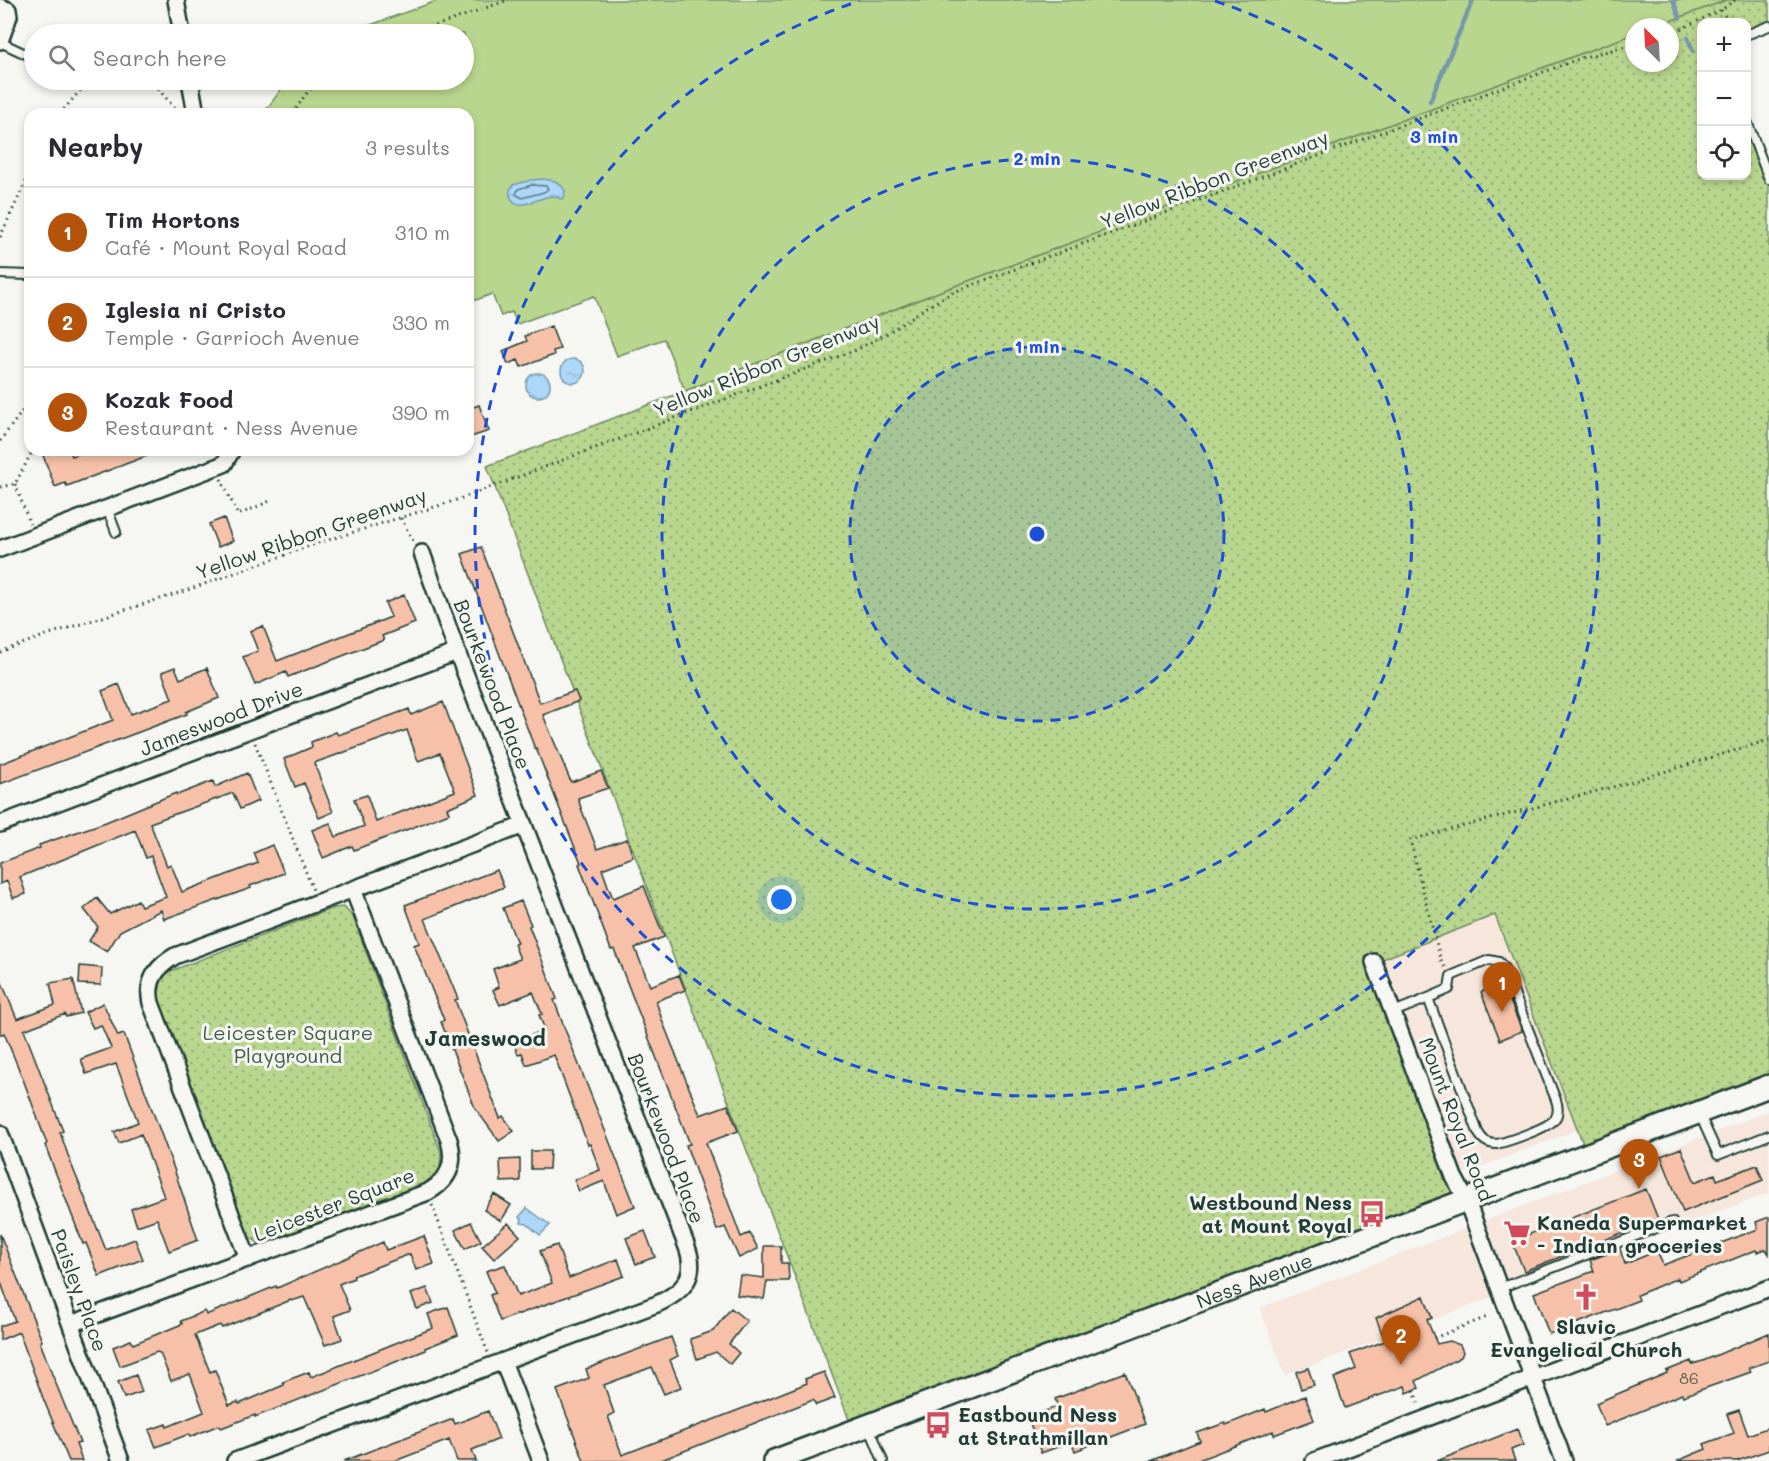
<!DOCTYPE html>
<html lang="en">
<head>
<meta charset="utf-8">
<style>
	:root { --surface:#fff; --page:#f7f7f7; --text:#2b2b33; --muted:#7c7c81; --line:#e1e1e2; --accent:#b45309 }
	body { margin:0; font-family:Mali,sans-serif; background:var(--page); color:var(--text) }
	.controls { position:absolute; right:18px; top:18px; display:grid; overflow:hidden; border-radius:12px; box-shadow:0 3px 9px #0003 }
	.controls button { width:54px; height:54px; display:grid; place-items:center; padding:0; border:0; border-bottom:2px solid var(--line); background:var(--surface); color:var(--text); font:30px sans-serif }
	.compass { position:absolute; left:1625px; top:18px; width:54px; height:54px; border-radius:50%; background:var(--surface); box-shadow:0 3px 9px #0003; rotate:336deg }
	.you { position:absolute; left:782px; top:900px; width:21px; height:21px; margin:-15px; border:4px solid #fff; border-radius:50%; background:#1a73e8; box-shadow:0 0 0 9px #1a73e833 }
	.badge { display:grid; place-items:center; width:39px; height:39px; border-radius:50%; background:var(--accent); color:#fff; font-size:20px; font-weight:700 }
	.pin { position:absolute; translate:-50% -50px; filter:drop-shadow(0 2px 3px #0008) }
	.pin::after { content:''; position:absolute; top:32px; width:21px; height:18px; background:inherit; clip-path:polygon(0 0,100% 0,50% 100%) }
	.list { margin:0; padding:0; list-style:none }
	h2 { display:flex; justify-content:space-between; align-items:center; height:78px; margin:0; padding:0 24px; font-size:26px }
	h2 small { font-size:20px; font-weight:400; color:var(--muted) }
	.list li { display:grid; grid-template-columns:39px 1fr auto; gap:18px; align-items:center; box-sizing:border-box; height:90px; padding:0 24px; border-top:2px solid var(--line) }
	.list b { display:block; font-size:22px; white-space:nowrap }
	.list p { margin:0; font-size:20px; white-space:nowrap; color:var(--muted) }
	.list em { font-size:20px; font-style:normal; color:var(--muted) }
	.icon { flex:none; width:33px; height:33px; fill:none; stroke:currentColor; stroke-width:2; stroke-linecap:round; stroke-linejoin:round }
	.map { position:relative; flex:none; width:1769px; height:1461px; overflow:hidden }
	.search { position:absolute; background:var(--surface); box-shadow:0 3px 9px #0003; left:24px; top:24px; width:450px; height:66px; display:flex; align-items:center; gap:15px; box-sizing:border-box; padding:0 21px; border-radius:33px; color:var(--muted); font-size:22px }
	.panel { position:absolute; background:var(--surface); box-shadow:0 3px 9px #0003; left:24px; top:108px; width:450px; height:348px; border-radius:18px }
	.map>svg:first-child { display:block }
	.built { fill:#f6e6dc }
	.grass { fill:#b9d68e; stroke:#6c8a61; stroke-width:1.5 }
	.park { fill:url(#park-dots); stroke:#6c8a61; stroke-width:1.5 }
	.water { fill:url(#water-ripples); stroke:#7499aa; stroke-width:1.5 }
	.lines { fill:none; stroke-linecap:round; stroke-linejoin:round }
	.shore { stroke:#587b82; stroke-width:1.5 }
	.stream { stroke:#7499aa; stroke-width:4.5 }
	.building { fill:#f6c1a8; stroke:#1f3d34; stroke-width:1.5 }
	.service-casing { stroke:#1f3d34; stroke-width:12 }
	.minor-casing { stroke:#1f3d34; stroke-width:20 }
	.secondary-casing { stroke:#1f3d34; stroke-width:26 }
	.path { stroke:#1f3d34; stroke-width:3; stroke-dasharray:1.5 4.5; stroke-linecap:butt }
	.service { stroke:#f6f6f2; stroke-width:8 }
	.minor { stroke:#f6f6f2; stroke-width:15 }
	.secondary { stroke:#f6f6f2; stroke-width:21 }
	.ring { fill:none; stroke:#1d4ed8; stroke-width:3; stroke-dasharray:10 8 }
	.labels { text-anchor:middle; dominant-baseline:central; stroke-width:6; stroke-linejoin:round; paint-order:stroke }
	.number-label { font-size:16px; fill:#555e51 }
	.street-label { font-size:20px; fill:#1f3d34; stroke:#f6f6f2 }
	.park-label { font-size:20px; fill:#3e5c46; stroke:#f6f6f2 }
	.poi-label { font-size:20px; font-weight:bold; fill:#1f3d34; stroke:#f6f6f2; text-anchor:start }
	.neighbourhood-label { font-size:21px; font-weight:bold; fill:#1f3d34; stroke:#f6f6f2 }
	.centre { fill:#1d4ed8; stroke:#f6f6f2; stroke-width:3 }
	.ring-label { font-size:18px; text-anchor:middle; font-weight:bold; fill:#1d4ed8; stroke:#f6f6f2; stroke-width:6; stroke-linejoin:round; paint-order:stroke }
</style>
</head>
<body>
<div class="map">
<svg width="1769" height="1461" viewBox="0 0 1769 1461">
	<defs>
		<pattern id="park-dots" width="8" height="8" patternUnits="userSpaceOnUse" patternTransform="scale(1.5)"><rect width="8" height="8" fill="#b9d68e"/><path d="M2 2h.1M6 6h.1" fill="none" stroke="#96af75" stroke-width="1.8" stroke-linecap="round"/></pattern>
		<pattern id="water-ripples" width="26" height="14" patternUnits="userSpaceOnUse" patternTransform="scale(1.5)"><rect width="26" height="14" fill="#add7f8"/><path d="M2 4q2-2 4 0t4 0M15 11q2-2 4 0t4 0" fill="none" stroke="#94b9d5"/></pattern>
	</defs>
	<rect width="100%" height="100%" fill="#f6f6f2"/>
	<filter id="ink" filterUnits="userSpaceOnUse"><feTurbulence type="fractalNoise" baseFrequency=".0167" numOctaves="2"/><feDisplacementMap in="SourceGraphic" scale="12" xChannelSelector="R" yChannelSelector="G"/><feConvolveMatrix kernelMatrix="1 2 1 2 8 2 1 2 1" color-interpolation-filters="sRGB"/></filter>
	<g filter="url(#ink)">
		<path class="built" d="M1495 914 1577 1130 1454 1177 1374 962Z
			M1769 1111V1193L1285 1375 1260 1308Z"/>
		<path class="grass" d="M439 0H1727L1654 27H1634V34L944 290 685 391 664 339 617 356 594 296 517 324 512 312 501 316 492 294 468 303V114H263L288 80H464V34H346Z"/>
		<path class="park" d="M1727 0H1769V26L1747 35 1746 22H1702V176H1746L1747 119 1769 179V1086L1587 1154 1495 915 1375 962 1466 1199 853 1430 487 466 685 391 944 290 1634 34V63H1670V27H1654Z
			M344 907 353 917 441 1152 440 1170 425 1183 266 1243H258L249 1236 158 996 161 981 168 972 333 908Z"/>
		<path class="water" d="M542 179C553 180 560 181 565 191L564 198 561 199C558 198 555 196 552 196 540 196 519 213 511 198 508 193 510 189 513 185L531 180Z
			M561 371a12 12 0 1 1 24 0a12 12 0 1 1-24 0Z
			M526 385a12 12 0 1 1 24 0a12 12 0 1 1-24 0Z
			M527 1208 550 1225 540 1235 527 1224 521 1223 522 1219 519 1217Z"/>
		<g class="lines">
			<path class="shore" d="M532 185 546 186 548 189 544 192 522 198 516 194 518 189Z"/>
			<path class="stream" d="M1673 0 1680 18
				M1688 38 1693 51
				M1430 101 1473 0"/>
		</g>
		<path class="building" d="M551 326 560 349 553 351 554 355 521 367 518 360 508 364 503 351 527 341 525 336Z
			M479 405 489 431 468 438V409Z
			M41 450H70L72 456 90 450 160 451 67 486 65 483 55 487Z
			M224 518 233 541 218 547 209 524Z
			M481 547 540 703 575 691 579 701 543 715 571 782 601 771 608 788 578 798 581 808 597 849 627 839 633 857 602 869 608 886 613 898 644 886 664 937 635 948 650 986 679 975 685 990 656 1001 662 1020 700 1115 728 1105 738 1131 706 1143 741 1237 750 1233 758 1249 739 1258 725 1227 717 1230 686 1145 690 1144 614 949 611 950 579 864 581 863 568 830 536 748 535 749 462 554Z
			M404 595 415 623 382 636 384 640 358 650 288 677 286 672 255 685 243 657 258 651 250 631 263 626 277 661 391 617 385 603Z
			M175 667 180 679 207 668 219 698 186 712 187 714 0 784V764L113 720 102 691 119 684 131 714 172 699 162 672Z
			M443 702 478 795 447 808 449 813 424 823 354 850 352 846 323 858 312 830 330 823 336 837 364 826 354 799 367 795 376 822 455 791 440 753 418 761 407 730 314 763 333 812 319 818 304 783 295 787 284 759 312 747 311 742 336 732 338 735 409 709 411 715Z
			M247 773 258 801 240 809 233 793 150 823 167 866 171 864 182 892 258 863 254 853 272 845 284 873 250 886 251 888 164 919 161 910 120 931 107 952 89 941 98 927 84 909 97 898 110 914 138 900 141 906 166 897 151 856 146 858 135 830 20 877 26 894 13 898 7 881 0 884V863L40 848 39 845 106 822 176 793 177 795 213 781 215 787Z
			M497 870 504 887 425 919 458 999 455 1000 500 1118 503 1116 514 1131 499 1141 475 1108 441 1022 444 1020 414 945 419 943 405 905Z
			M521 901 531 925 529 926 557 999 554 1000 566 1032 635 1206 616 1214 604 1181 579 1191 574 1180 600 1170 590 1144 588 1145 554 1055 526 1065 522 1053 518 1054 513 1042 545 1030 539 1015 542 1014 533 992 500 1005 493 990 499 987 493 969 520 959 514 944 517 943 503 908Z
			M80 966 102 968 101 985 79 984Z
			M0 978 17 1019 55 1005 50 983 73 979 81 1013 66 1017 65 1014 24 1030 63 1131 60 1132 70 1161 106 1250 135 1239 143 1259 99 1276 86 1243 83 1244 45 1145 47 1144 23 1079 4 1033 0 1035Z
			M1503 983 1522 1031 1500 1040 1481 992Z
			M103 1003 118 1036 124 1034 173 1166 198 1240 169 1251 157 1219 137 1226 131 1209 164 1197 141 1134 119 1143 114 1132 138 1122 116 1064 86 1074 81 1059 111 1048 101 1025 93 1028 85 1012Z
			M1681 1148 1695 1182 1715 1174 1717 1180 1757 1165 1763 1180 1683 1212 1661 1156Z
			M531 1151H550L549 1169H531Z
			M520 1159V1181L501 1182 500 1160Z
			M1646 1189 1658 1219 1524 1271 1512 1241Z
			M494 1194 511 1205 501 1221 484 1210Z
			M1769 1217V1254L1766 1249 1757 1252 1756 1250 1679 1281 1678 1278 1637 1295 1639 1300 1549 1334 1534 1293 1594 1271 1590 1260 1620 1249 1625 1264 1657 1251 1663 1265 1758 1229 1756 1222Z
			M471 1222 481 1241 465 1249 455 1230Z
			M508 1223 520 1236 494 1259 482 1246Z
			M645 1231 655 1257 636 1264 626 1238Z
			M0 1234 42 1341 40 1342 52 1374 80 1443 76 1444 82 1461H69L43 1398 19 1332 0 1340V1326L15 1321 0 1280Z
			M424 1236 434 1264 416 1270 410 1254 353 1276 354 1278 339 1284 350 1310 334 1316 342 1339 325 1345 304 1297 292 1301 291 1300 222 1328 220 1325 195 1335 210 1372 215 1370 229 1405 238 1402 239 1404 284 1385 283 1382 309 1372 311 1377 433 1328 428 1314 448 1307 458 1335 425 1348 426 1350 255 1417V1415L221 1428 219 1425 190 1437 189 1434 156 1447 149 1430 166 1424 167 1427 204 1412 190 1374 171 1381 160 1353 157 1352 120 1366 113 1347 131 1340 133 1344 182 1324 181 1321 205 1311 206 1315 276 1286 277 1288 383 1242 386 1250Z
			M557 1245 569 1278 618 1259 624 1276 500 1321 490 1295 495 1293 486 1271 505 1265 518 1296 552 1283 540 1251Z
			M764 1246H781V1263H788L789 1281H767L764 1299 737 1295 740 1275 764 1278Z
			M427 1288 433 1303 417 1309 411 1294Z
			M1424 1296 1432 1318 1427 1320 1437 1344 1450 1341 1460 1345 1463 1352 1461 1357 1416 1381 1419 1388 1407 1393 1405 1386 1345 1408 1334 1378 1356 1369 1350 1354 1385 1341 1376 1318Z
			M731 1308 747 1321 729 1344 739 1353 730 1364 716 1352 697 1359 690 1339 713 1331Z
			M1769 1333V1361L1749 1368 1751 1372 1683 1396 1682 1394 1605 1426 1596 1403 1667 1373 1666 1371 1691 1361 1692 1364 1703 1361Z
			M671 1337 678 1356 670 1360 681 1387 664 1394 652 1367 604 1385 614 1413 608 1416 622 1455 767 1399 807 1383 805 1379 824 1372 835 1398 816 1405 813 1400 659 1461H584L557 1390 589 1378 586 1369Z
			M1308 1368 1314 1385 1301 1389 1296 1372Z
			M1125 1372 1145 1424 1075 1451 1071 1442 1041 1453 1028 1418 1058 1406 1055 1399Z
			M136 1375 142 1392 124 1398 118 1382Z
			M1305 1396 1314 1420 1274 1435 1273 1431 1196 1461H1151L1200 1441 1197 1433 1225 1423 1226 1425 1265 1409 1266 1412Z
			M1739 1410 1748 1435 1769 1427V1450L1737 1461H1677L1706 1449 1704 1444 1734 1433 1727 1414Z
			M488 1411 499 1439 472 1450 476 1461H457L449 1440 395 1461H344L453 1419 455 1424Z
			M1517 1429 1523 1445 1511 1450 1515 1461H1437Z"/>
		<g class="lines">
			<defs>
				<path id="service" d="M1746 35 1769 26
					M0 42 34 58
					M1746 119 1769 179
					M0 274 30 275
					M107 508 116 532
					M1393 1012C1412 1005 1431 997 1449 989L1451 976 1489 960 1499 962 1504 968 1556 1100C1558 1106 1559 1113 1555 1119 1548 1128 1509 1141 1497 1144 1487 1144 1482 1140 1478 1132L1428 998
					M1699 1113 1718 1155 1769 1135
					M1500 1288 1672 1222
					M869 1426 883 1461"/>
				<path id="minor" d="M176 0 182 34
					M0 7 8 10 9 16 0 41
					M190 80 196 114
					M0 549 224 464 232 450
					M0 824 457 652
					M1374 962 1454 1177 1466 1199 1564 1461
					M0 1133 121 1461
					M248 1259 151 1003C146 981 156 967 175 956L524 825
					M71 1324 428 1192C449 1180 456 1163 449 1140L353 889
					M503 1361 541 1461
					M235 1461 657 1304C683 1292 698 1277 687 1247L457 652 422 553
					M1314 1461 1769 1288"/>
				<g id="secondary">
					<path id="s1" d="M774 1461 1769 1086"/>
				</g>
			</defs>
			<use href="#service" class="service-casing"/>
			<use href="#minor" class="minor-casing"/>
			<use href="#secondary" class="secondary-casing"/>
			<path class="path" d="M1721 10 1729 22
				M413 34 508 0
				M1670 34 1721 10 1735 0
				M150 80 180 114
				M60 114 89 80
				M293 114 305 95 320 80
				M0 237 30 173
				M0 441 30 401
				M221 479 238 515 270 501
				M15 484 30 524
				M0 487 15 484 33 450
				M401 518 414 543
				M0 652 49 634 182 592 315 544 454 501 856 350 886 334 932 304 951 293 1581 58 1634 44
				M255 743 313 890
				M1445 967 1441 961 1410 840 1624 784 1769 740
				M432 1205 488 1353
				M1434 1338 1487 1317
				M1414 1390 1419 1406"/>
			<use href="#service" class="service"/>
			<use href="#minor" class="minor"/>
			<use href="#secondary" class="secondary"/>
		</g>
	</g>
	<circle cx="1037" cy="534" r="187" fill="#1d4ed8" fill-opacity=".12"/>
	<g class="ring">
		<circle cx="1037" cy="534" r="187"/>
		<circle cx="1037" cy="534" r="375"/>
		<path d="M1215 1A562 562 0 1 1 859 1"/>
	</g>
	<defs>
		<symbol id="bus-bare" viewBox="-9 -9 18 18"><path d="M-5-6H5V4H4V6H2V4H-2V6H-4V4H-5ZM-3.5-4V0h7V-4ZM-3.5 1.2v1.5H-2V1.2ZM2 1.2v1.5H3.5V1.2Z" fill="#d1495b" stroke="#f6f6f2" stroke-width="2.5" paint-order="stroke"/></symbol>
		<symbol id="supermarket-bare" viewBox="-9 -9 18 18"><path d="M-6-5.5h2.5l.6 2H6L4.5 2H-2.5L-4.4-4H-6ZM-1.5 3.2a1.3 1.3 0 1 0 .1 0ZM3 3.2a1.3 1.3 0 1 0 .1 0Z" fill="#d1495b" stroke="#f6f6f2" stroke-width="2.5" paint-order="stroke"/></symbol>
		<symbol id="church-bare" viewBox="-9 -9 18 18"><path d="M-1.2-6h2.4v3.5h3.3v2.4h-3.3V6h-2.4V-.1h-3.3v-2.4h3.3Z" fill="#d1495b" stroke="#f6f6f2" stroke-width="2.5" paint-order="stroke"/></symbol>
	</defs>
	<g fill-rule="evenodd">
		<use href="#bus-bare" x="1353" y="1195" width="38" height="38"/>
		<use href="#supermarket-bare" x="1498" y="1214" width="38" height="38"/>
		<use href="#church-bare" x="1567" y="1278" width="38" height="38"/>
		<use href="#bus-bare" x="919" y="1406" width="38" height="38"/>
	</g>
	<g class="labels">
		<g class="number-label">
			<text x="1689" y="1377">86</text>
		</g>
		<g class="street-label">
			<text transform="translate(1214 179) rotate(-21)">Yellow Ribbon Greenway</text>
			<text transform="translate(766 365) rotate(-22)">Yellow Ribbon Greenway</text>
			<text transform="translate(311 533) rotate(-19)">Yellow Ribbon Greenway</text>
			<text transform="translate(493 684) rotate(69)">Bourkewood Place</text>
			<text transform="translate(221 718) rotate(-21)">Jameswood Drive</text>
			<text transform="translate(1457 1119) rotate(69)">Mount Royal Road</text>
			<text transform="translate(667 1138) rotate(69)">Bourkewood Place</text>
			<text transform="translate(334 1204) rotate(-21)">Leicester Square</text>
			<text stroke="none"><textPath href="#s1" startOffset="513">Ness Avenue</textPath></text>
			<text transform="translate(80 1290) rotate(70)">Paisley Place</text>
		</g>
		<g class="park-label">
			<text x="288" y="1032">Leicester Square<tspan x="288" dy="23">Playground</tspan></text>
		</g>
		<g class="poi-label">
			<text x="1352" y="1202" text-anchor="end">Westbound Ness<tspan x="1352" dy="23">at Mount Royal</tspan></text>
			<text x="1537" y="1222">Kaneda Supermarket<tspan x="1537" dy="23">- Indian groceries</tspan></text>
			<text x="1586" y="1326" text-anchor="middle">Slavic<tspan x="1586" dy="23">Evangelical Church</tspan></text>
			<text x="958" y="1414">Eastbound Ness<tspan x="958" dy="23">at Strathmillan</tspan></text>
		</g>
		<g class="neighbourhood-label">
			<text x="485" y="1037">Jameswood</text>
		</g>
	</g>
	<circle cx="1037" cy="534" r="9" class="centre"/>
	<g class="ring-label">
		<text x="1434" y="143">3 min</text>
		<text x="1037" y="165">2 min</text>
		<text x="1037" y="353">1 min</text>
	</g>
</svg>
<div class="controls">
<button>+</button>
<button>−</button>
<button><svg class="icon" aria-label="locate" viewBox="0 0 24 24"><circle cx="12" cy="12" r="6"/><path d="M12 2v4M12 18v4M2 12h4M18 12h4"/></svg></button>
</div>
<svg class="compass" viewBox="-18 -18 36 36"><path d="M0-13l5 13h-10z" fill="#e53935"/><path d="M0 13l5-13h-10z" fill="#7c7c81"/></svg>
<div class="you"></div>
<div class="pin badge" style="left:1502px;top:1012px">1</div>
<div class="pin badge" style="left:1401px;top:1365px">2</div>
<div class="pin badge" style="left:1639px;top:1189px">3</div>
<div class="search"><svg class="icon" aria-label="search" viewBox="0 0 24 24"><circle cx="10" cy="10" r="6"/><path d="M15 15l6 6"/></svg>Search here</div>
<section class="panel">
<h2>Nearby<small>3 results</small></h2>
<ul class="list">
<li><span class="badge">1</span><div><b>Tim Hortons</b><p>Café · Mount Royal Road</p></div><em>310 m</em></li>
<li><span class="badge">2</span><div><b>Iglesia ni Cristo</b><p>Temple · Garrioch Avenue</p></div><em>330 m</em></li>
<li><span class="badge">3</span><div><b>Kozak Food</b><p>Restaurant · Ness Avenue</p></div><em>390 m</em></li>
</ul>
</section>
</div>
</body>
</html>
